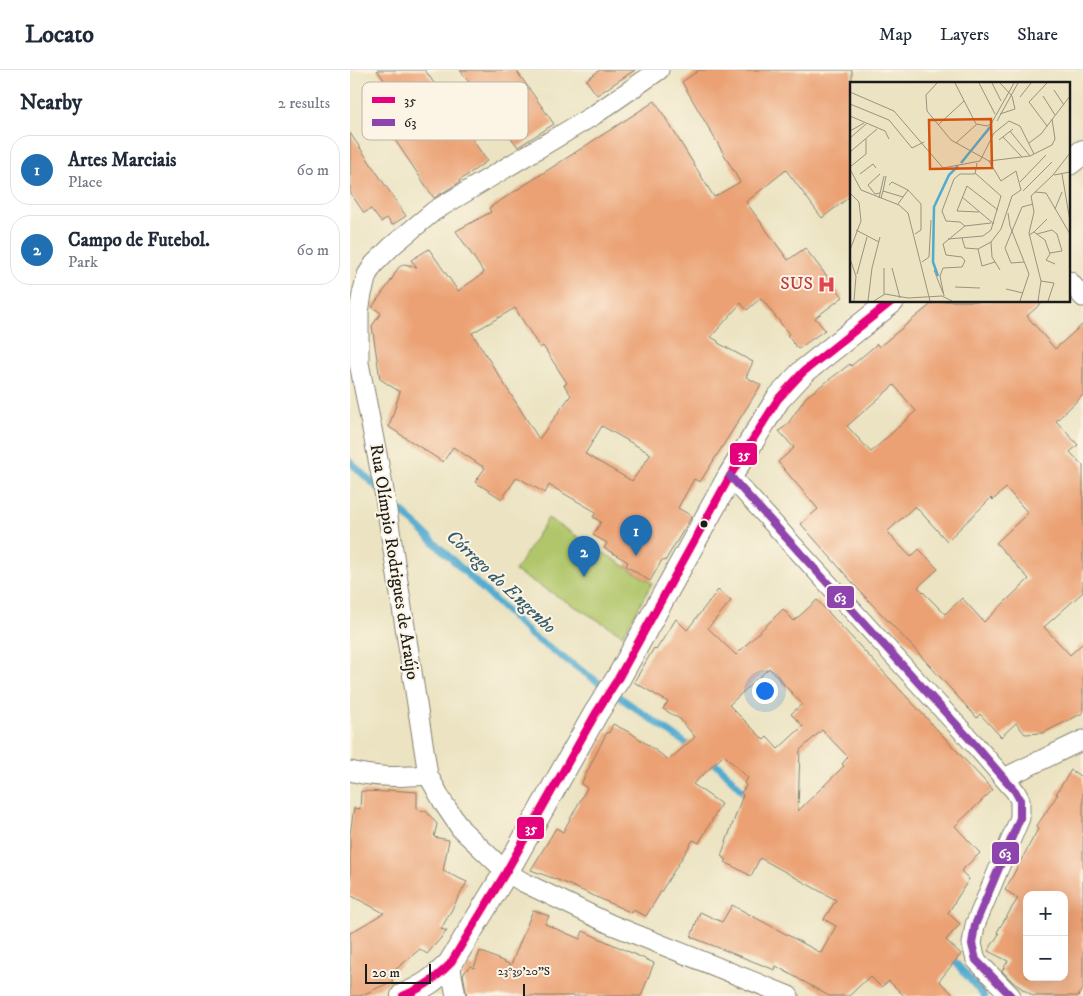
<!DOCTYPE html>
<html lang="en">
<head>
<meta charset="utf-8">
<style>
	:root { --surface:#fff; --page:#f2f2f3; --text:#1f2937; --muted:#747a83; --line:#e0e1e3; --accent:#1f6fb2 }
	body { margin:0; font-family:"IM FELL DW Pica",serif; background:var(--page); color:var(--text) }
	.controls { position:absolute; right:15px; bottom:15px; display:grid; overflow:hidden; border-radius:10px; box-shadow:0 5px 20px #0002 }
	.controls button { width:45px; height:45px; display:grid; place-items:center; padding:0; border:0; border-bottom:1px solid var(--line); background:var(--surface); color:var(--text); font:25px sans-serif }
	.scale { position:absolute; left:15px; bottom:12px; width:66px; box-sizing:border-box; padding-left:5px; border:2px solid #1c1c1c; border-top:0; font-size:14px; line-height:18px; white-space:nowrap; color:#1c1c1c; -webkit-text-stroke:4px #fcf5e5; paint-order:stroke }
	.you { position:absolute; left:414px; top:620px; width:18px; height:18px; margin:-12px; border:4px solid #fff; border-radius:50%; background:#1a73e8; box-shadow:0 0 0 8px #1a73e833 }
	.badge { display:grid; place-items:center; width:32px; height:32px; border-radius:50%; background:var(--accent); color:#fff; font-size:16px; font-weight:700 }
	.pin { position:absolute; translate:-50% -41px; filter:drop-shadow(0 1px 2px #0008) }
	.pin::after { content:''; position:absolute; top:26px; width:18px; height:15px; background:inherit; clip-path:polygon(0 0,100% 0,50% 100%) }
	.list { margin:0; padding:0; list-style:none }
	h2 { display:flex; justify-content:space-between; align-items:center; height:65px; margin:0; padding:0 20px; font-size:21px }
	h2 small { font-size:16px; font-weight:400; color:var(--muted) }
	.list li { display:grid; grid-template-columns:32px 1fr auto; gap:15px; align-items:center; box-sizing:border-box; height:70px; margin:0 10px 10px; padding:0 10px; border:1px solid var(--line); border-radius:20px }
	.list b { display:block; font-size:19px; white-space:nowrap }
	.list p { margin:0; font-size:16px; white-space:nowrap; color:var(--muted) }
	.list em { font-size:16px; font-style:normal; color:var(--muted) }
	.map { position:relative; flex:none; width:733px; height:926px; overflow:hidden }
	header { display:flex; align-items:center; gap:30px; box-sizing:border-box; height:70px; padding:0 25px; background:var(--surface); border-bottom:1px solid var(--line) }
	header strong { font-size:24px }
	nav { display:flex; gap:28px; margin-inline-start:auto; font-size:18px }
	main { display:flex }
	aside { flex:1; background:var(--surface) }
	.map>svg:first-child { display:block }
	.green { fill:#b1c66a; stroke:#667143 }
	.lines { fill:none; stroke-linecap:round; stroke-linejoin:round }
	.stream { stroke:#52abcf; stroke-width:7 }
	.building { fill:#eba173; fill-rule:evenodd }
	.minor-casing { stroke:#84806e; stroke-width:21 }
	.tertiary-casing { stroke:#84806e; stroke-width:26 }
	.minor { stroke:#fff; stroke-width:19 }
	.tertiary { stroke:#fff; stroke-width:24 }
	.bus-1-casing { stroke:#fcf5e5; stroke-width:11 }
	.bus-2-casing { stroke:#fcf5e5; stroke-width:11 }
	.bus-1 { stroke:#e5007d; stroke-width:8 }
	.bus-2 { stroke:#8e44ad; stroke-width:8 }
	.ticks { fill:none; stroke:#1c1c1c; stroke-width:2 }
	.bus-dot { fill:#1c1c1c; stroke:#fcf5e5; stroke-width:2 }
	.labels { text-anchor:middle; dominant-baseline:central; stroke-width:4; stroke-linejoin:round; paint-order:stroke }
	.health-label { font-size:18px; fill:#be3a42; stroke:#fcf5e5; text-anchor:end }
	.street-label { font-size:18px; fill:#1c1c1c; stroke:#fcf5e5 }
	.water-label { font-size:19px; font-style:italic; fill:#345c6d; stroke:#fcf5e5 }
	.inset-river { fill:none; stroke:#52abcf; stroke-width:2.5 }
	.inset-road { fill:none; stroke:#98937f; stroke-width:1 }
	.view { fill:#d4530e; fill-opacity:0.15; stroke:#d4530e; stroke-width:2.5 }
	.inset-edge { fill:none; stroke:#1c1c1c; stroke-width:2.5 }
	.key { fill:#fcf5e5; stroke:#b9b4a9; stroke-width:1 }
	.key-label { font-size:14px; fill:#1c1c1c }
	.ticks-label { font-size:12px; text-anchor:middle; fill:#1c1c1c; stroke:#fcf5e5; stroke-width:4; stroke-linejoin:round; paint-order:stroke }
	.line-badge { stroke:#fcf5e5; stroke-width:2 }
	.badge-label { font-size:14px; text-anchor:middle; font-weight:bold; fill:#fff }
</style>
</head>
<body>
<header>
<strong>Locato</strong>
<nav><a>Map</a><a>Layers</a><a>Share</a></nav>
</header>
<main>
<aside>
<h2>Nearby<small>2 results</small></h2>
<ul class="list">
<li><span class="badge">1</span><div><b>Artes Marciais</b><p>Place</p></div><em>60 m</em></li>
<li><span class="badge">2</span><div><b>Campo de Futebol.</b><p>Park</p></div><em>60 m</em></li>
</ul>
</aside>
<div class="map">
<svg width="733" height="926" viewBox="0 0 733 926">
	<rect width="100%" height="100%" fill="#fcf5e5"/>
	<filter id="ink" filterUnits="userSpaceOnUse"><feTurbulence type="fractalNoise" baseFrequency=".02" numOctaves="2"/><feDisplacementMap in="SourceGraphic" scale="10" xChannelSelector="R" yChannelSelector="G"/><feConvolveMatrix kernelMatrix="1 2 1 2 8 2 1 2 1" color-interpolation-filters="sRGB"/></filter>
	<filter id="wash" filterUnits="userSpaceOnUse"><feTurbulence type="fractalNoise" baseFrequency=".0096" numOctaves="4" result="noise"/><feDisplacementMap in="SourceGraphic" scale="20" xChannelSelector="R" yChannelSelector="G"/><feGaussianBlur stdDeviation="1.12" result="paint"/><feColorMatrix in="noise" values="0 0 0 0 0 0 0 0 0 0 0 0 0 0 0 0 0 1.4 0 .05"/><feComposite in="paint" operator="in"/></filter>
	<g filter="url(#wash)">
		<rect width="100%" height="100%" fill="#ebe3c1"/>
		<path class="green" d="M198 448 302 513 273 565 165 501Z"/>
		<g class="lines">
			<path class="stream" d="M0 392 29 419
				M40 430 182 566 344 679
				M357 688 370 697 398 727
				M599 885 634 926"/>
		</g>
		<g id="blocks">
			<path class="building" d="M27 0H75L137 91 109 111 110 112 84 128 21 34 43 23Z
				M110 0H166L204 54 168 77Z
				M250 0H285L247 25 236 10Z
				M349 0H502V125L472 148 436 100 396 132 438 190 455 178 493 227 465 248 475 260 448 279 437 265 439 264 411 228 397 240 391 233 361 267 368 271V273L403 292 396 307 411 315 350 412 344 409 328 438 342 446 315 491 312 490 300 511 276 496 278 492 254 478 257 473 243 465 251 452 243 447 246 442 199 415 195 423 167 407 152 429 125 412 135 398 103 377 93 392 39 357 50 322 30 309 22 256 31 243 22 237 39 214 48 198 54 194 67 197 61 190 79 179 108 221 134 203 106 161 141 142 139 138 305 31 364 127 390 112 332 12ZM165 238 190 278 193 276 217 313 214 315 221 325 189 369 122 263ZM252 356 301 384 282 411 235 384Z
				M0 63 56 146 42 155 37 148 31 152 21 139 14 143 0 122Z
				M585 231H694L677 246 705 279 733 254V325L706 351 728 375 720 382 733 396V522L694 557 720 585 733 573V643L693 663 675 664 666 653 651 667 630 644 627 648 561 575 517 529 451 454 468 439 428 392 444 378 429 361 437 355 456 327 500 294 501 296 527 274 529 277ZM544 315 566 341 521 382 497 356ZM656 418 678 443 646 473 679 509 634 552 612 528 595 544 568 517 588 499 569 479 561 487 537 462 565 436 597 471 641 428 643 430Z
				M368 520 381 531 358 558 386 585 433 539 444 551 467 530 643 720 605 756 630 783 611 801 619 809 598 843 610 854 596 870 611 884 589 911 605 926H554L539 911 531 917 520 906 499 926H479L426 896 425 900 341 867 350 842 372 852 382 835 471 883 486 856 474 849 486 830 410 788 401 806 375 792 377 790 371 786 393 725 391 723 396 716 394 712 398 708 374 685 343 714 371 734 349 773 343 770 296 846 283 840 282 843 213 812 181 800 206 758 213 762 237 718 231 714 257 662 259 663 263 654 281 663 319 690 345 667 330 649 313 639 318 632 284 612 304 578 306 580 326 549 337 560ZM419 598 452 634 441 644 453 656 428 679 417 667 414 670 379 635ZM472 660 498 687 492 694 494 696 448 741 450 680Z
				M721 700 733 708V919L728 926H683L664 913 652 901 658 891 638 881 649 864 647 862 668 828 655 820 688 759 686 757 708 724H706ZM677 825H714V907H677Z
				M38 720 67 722V740L76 741 87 754 84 767 99 770 93 801 117 812 91 859 97 861 77 884 70 879 39 905 43 911 10 926H0V863L34 843 0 825V764L4 738 10 739 11 721 38 722Z
				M183 840 199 846 195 854 230 869 233 861 304 893 291 926H117L113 904 120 896 124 898 130 881 161 895Z"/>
		</g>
	</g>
	<g filter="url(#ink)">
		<use href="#blocks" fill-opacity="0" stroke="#84806e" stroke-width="1"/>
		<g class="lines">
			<defs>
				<path id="minor" d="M309 0 244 45 84 141 42 176 24 194 17 205 12 224 9 242V293L33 415 78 705 94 734 111 759 156 802 173 812 260 854 439 926
					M719 211 733 227
					M380 406 626 676 665 721 670 730V748L625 855 622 874 626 890 661 926
					M0 701C26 708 51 707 78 705
					M654 708 733 670
					M100 894 106 926"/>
				<path id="tertiary" d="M719 93 733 82
					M53 926C74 917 84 910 100 894L156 802 246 643 269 607 380 406 428 329 453 302 542 231"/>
			</defs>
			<use href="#minor" class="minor-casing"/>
			<use href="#tertiary" class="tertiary-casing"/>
			<use href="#minor" class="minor"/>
			<use href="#tertiary" class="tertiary"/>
			<defs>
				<path id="bus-1" d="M53 926C74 917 84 910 100 894L156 802 246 643 269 607 380 406 428 329 453 302 542 231"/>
				<path id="bus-2" d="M380 406 626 676 665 721 670 730V748L625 855 622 874 626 890 661 926"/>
			</defs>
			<use href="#bus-1" class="bus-1-casing"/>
			<use href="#bus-2" class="bus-2-casing"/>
			<use href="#bus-1" class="bus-1"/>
			<use href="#bus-2" class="bus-2"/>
		</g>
	</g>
	<path class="ticks" d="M174 926V914"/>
	<defs>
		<symbol id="hospital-bare" viewBox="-9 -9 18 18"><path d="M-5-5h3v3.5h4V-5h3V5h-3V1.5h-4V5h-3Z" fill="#e0444e" stroke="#fcf5e5" stroke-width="2.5" paint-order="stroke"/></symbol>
	</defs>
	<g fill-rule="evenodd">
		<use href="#hospital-bare" x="464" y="202" width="25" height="25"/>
	</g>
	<circle class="bus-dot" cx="354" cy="454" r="4.5"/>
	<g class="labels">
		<g class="health-label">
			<text x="463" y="214">SUS</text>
		</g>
		<g class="street-label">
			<text transform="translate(44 492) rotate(81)">Rua Olímpio Rodrigues de Araújo</text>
		</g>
		<g class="water-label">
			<text transform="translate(151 512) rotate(43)">Córrego do Engenho</text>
		</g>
	</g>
	<g transform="translate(500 12)">
		<rect width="220" height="220" fill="#ebe3c1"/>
		<path class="inset-river" d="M111 81 141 44M88 194 83 180 84 125 99 93 108 84"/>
		<path class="inset-road" d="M87 1 76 13 77 29 101 58 139 79 180 74 202 63 205 57 202 37M105 1 126 42M129 1 145 32M142 1 151 19M197 1 179 20 197 44M204 8 214 23M0 10 44 29 93 86 130 79 144 51 159 39 170 44 184 72M193 14 205 33M170 15 181 1M0 22 39 38 62 66 74 60M150 32 165 27 162 14 150 1M0 34 35 49 39 57M147 39 168 1M88 43 114 19M0 49 14 41M160 49 180 74M153 55 172 75M0 56 16 42M149 58 163 47M106 61 127 42 137 44 141 42 164 1M179 61 191 52 220 14M0 70 27 47M139 79 151 99 166 89 171 108M0 85 16 72V57M1 89 11 108 49 123 58 131 80 219M10 92 23 82 26 86M30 92 18 103 25 112 30 111M212 92 220 139M204 93 220 90M170 100 196 73M39 103 42 100 58 108 48 122M58 108 71 122V148L65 152M33 109 36 94M173 109 202 80M185 110 196 111 220 152M181 114 184 130 179 151 191 199 188 219M181 114 203 93 220 71M112 115 144 142M29 116 34 94M31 116 33 109 53 115M205 127 212 110M129 130 107 129 117 104 148 128M158 131 160 144 179 192 170 219M115 144 141 141M6 148 29 160M184 150 197 137M187 152 202 148 207 152 212 169 200 171M179 153 184 150 195 158 200 172 196 178 205 182M112 156 115 166 128 167 141 160 151 147 162 114 171 108M98 157 133 154 141 148 151 114 125 91M141 160 142 175 150 188M128 167 132 184 145 180M0 168 11 139 9 120 1 112M0 177 6 194 4 219M72 180 79 175 81 138M174 180 161 181 155 166 172 125 183 122M42 186 50 216M84 188 93 211M7 192 17 155M191 199 204 201 198 219M105 205 130 206M156 207 173 211M34 212V186M94 214 90 194 93 186 112 185 115 179 112 175 96 173 93 162 115 144 110 140 96 139 92 129 104 97 110 92H125L127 81M18 219 22 186 30 155M24 219 35 212 58 216 92 214 102 219"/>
		<path class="view" d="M141 37 142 86 80 87 79 38Z"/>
		<rect width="220" height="220" class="inset-edge"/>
	</g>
	<rect x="12" y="12" width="166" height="58" rx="8" class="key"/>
	<rect x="22" y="27" width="23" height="6" fill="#e5007d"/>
	<rect x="22" y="49" width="23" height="7" fill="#8e44ad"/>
	<g class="key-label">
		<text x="54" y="35">35</text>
		<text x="54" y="57">63</text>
	</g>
	<g class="ticks-label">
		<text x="174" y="905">23°39'20"S</text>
	</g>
	<g class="line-badge">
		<rect x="379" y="372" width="29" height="24" rx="5" fill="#e5007d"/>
		<rect x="476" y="515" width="29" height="24" rx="5" fill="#8e44ad"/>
		<rect x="166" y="746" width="29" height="24" rx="5" fill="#e5007d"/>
		<rect x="641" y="771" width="29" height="24" rx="5" fill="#8e44ad"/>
	</g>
	<g class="badge-label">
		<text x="394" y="389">35</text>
		<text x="490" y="532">63</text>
		<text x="181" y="763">35</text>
		<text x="655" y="788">63</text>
	</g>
</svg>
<div class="controls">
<button>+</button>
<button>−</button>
</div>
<div class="scale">20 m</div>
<div class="you"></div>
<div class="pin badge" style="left:286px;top:486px">1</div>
<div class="pin badge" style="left:234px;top:507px">2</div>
</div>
</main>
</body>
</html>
